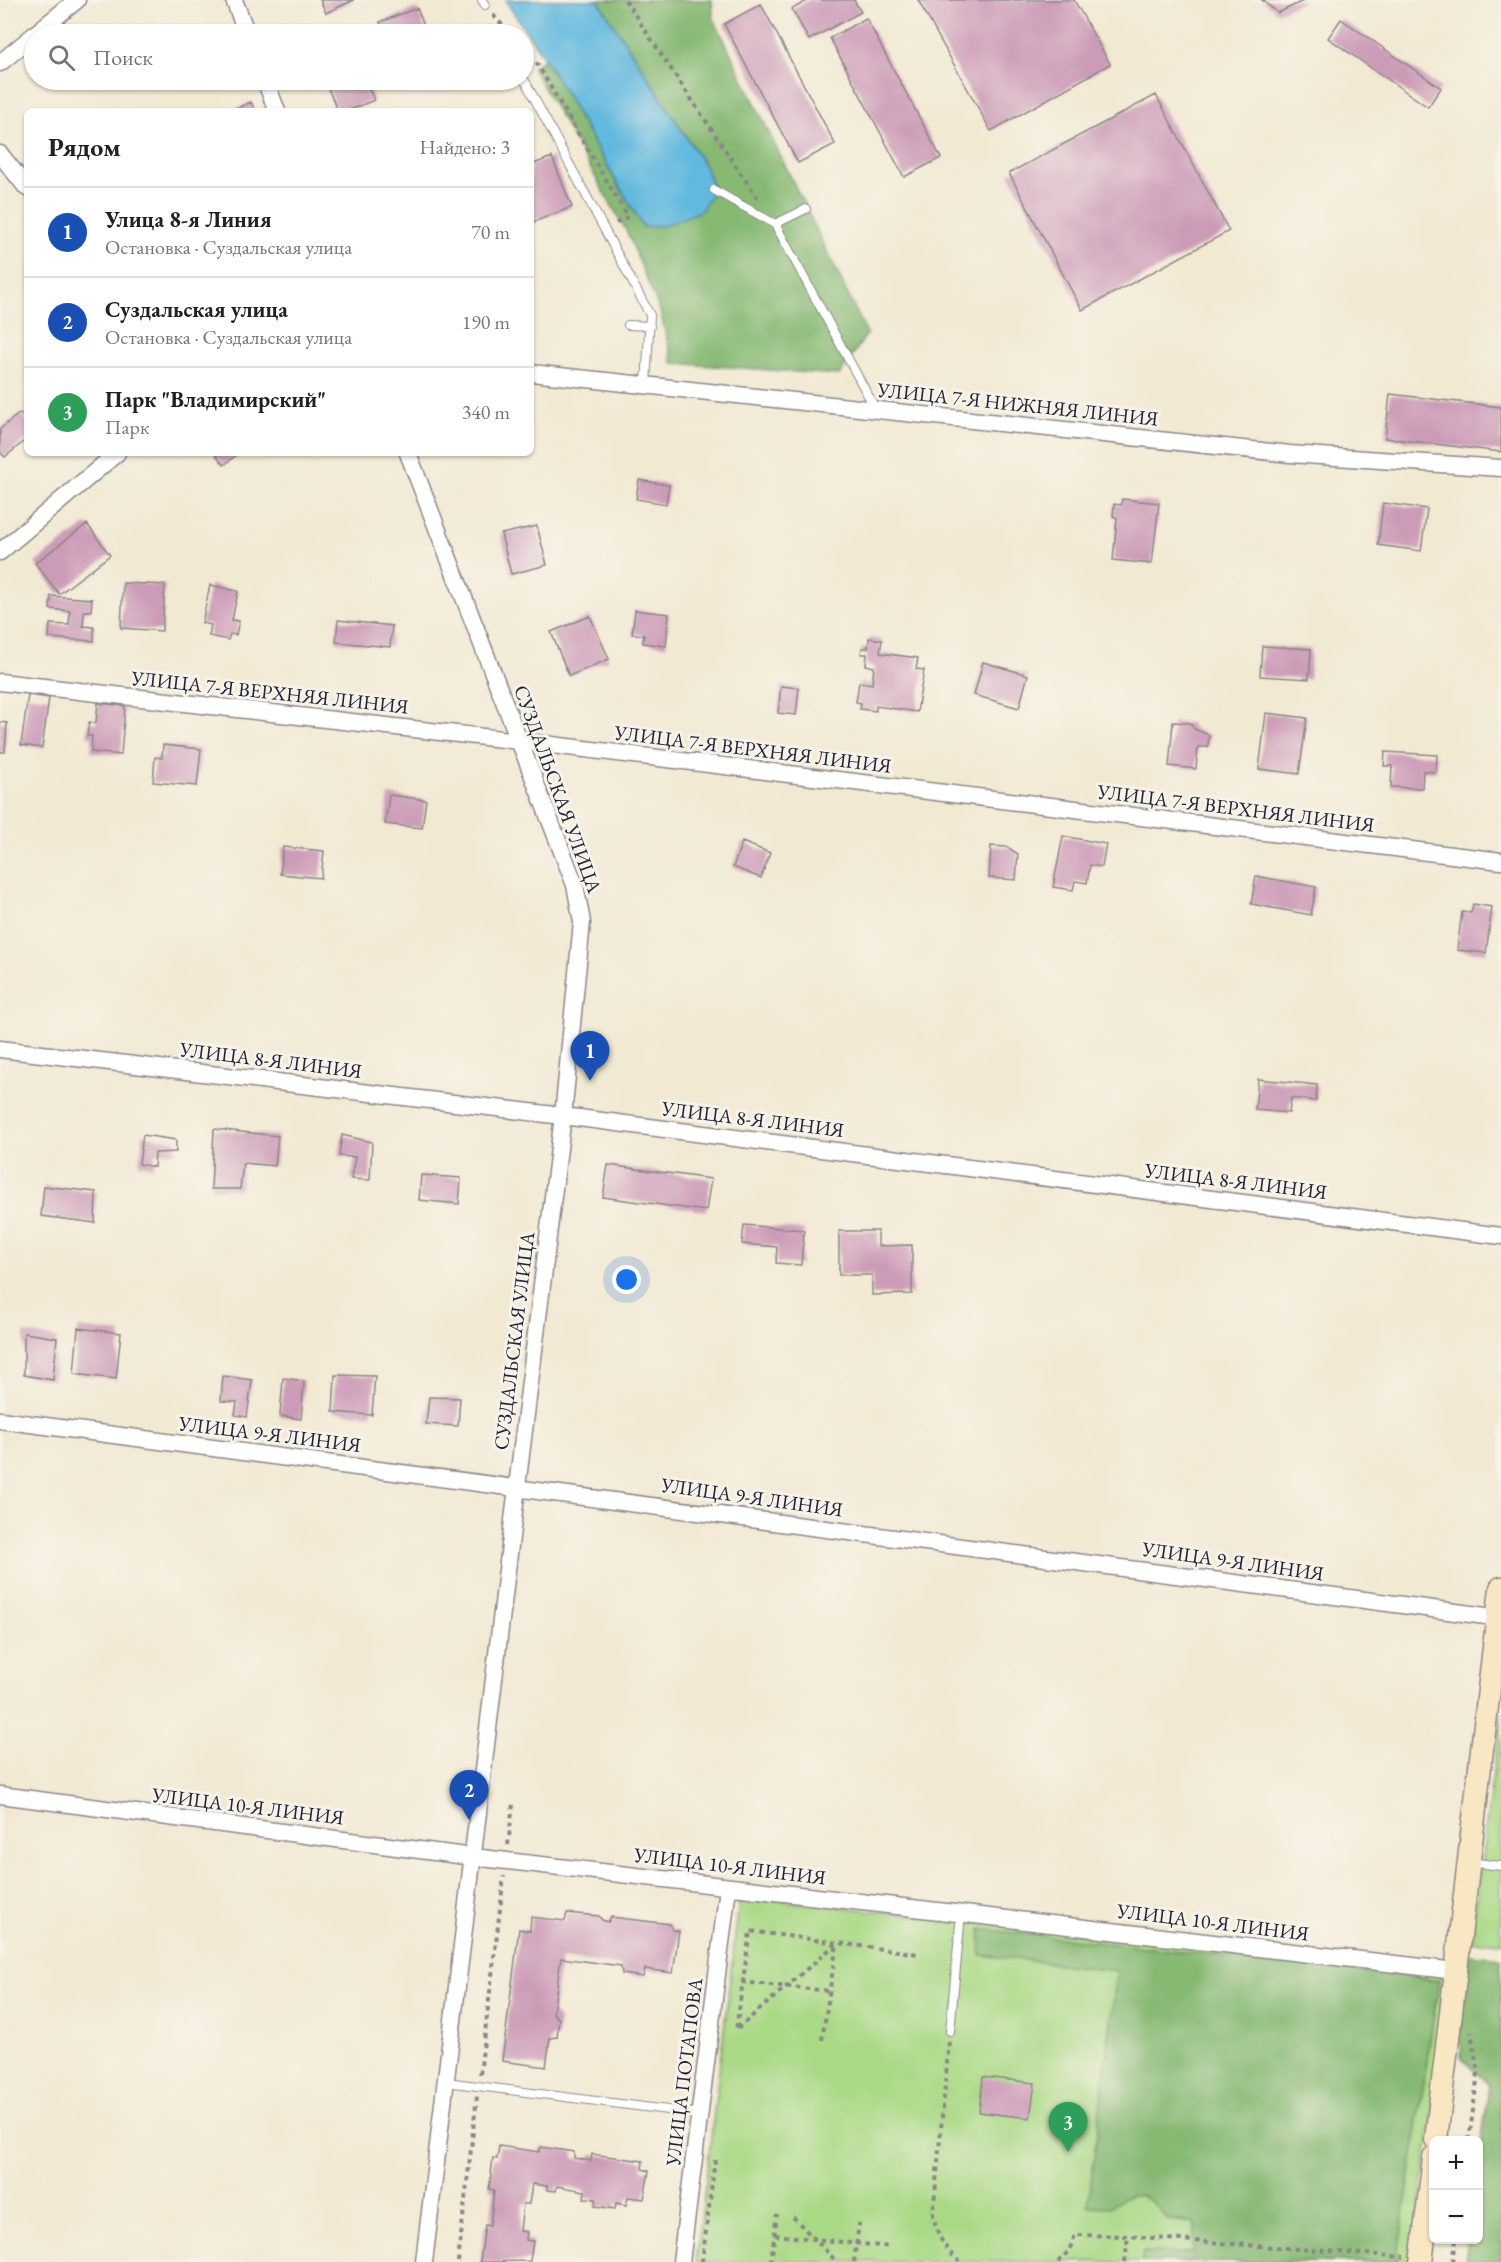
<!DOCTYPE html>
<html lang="ru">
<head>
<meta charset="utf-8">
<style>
	:root { --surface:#fff; --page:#f2f2f2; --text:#202124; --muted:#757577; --line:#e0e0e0; --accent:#111827 }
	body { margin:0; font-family:"EB Garamond",serif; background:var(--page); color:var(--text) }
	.controls { position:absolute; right:18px; bottom:18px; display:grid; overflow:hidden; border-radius:9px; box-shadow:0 2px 4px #0004 }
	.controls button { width:54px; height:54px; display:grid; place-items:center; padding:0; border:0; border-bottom:2px solid var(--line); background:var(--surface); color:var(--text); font:30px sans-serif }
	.you { position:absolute; left:627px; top:1280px; width:21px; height:21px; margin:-15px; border:4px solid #fff; border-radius:50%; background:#1a73e8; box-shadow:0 0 0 9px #1a73e833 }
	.badge { display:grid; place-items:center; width:39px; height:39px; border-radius:50%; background:var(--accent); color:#fff; font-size:20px; font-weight:700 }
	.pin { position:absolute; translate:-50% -50px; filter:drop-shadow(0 2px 3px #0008) }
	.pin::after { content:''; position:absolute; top:32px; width:21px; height:18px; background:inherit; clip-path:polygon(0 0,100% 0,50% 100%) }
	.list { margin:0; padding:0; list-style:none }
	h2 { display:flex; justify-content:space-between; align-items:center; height:78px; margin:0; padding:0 24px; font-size:26px }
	h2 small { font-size:20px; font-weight:400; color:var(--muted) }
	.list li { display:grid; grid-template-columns:39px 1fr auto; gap:18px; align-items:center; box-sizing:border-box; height:90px; padding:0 24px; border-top:2px solid var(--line) }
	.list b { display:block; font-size:22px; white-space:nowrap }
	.list p { margin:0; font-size:20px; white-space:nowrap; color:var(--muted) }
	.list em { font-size:20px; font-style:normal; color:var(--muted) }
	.icon { flex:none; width:33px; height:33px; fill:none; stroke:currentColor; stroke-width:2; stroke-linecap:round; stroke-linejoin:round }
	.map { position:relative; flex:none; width:1501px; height:2262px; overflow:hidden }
	.search { position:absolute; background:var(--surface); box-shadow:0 2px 4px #0004; left:24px; top:24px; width:510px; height:66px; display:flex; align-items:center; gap:15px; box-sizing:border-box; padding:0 21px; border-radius:33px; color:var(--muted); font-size:22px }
	.panel { position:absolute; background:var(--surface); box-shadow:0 2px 4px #0004; left:24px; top:108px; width:510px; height:348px; border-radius:9px }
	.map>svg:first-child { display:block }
	.green { fill:#aad986; stroke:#667e60; stroke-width:1.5 }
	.forest { fill:#87b973; stroke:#546e57; stroke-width:1.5 }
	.water { fill:#62b9df; stroke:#426e8d; stroke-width:1.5 }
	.building { fill:#cc9bb7 }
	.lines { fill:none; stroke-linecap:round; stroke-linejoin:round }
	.lane-casing { stroke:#8a8687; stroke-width:10 }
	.street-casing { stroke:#8a8687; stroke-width:19 }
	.secondary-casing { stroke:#8a8687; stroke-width:25 }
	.path { stroke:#8a8687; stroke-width:4; stroke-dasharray:4.5 4.5; stroke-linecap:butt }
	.lane { stroke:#fff; stroke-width:8 }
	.street { stroke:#fff; stroke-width:16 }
	.secondary { stroke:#f9e7c3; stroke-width:22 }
	.labels { text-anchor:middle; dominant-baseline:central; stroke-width:6; stroke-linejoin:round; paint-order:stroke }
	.street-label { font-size:20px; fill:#22223b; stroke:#f7f3e8 }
</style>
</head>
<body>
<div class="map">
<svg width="1501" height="2262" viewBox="0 0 1501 2262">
	<rect width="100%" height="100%" fill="#f7f3e8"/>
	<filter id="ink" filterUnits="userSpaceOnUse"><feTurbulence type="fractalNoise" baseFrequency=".0167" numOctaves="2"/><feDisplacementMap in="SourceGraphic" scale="12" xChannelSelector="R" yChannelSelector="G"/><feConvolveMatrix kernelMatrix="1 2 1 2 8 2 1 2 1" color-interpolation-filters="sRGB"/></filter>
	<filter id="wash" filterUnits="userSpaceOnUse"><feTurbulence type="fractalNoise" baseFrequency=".008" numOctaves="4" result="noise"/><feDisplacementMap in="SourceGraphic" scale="24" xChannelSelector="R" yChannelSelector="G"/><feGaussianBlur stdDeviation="1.35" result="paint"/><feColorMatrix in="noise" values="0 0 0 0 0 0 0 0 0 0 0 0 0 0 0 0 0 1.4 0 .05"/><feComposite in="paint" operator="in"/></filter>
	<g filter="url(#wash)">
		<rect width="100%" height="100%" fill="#f2e9d3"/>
		<path class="green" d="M1501 1712V1943L1471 1940Z
			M740 1896 1450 1975 1413 2262H696Z"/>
		<path class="forest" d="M598 0H712L713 17 867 334 839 375 673 363 660 311 627 232 532 67 545 59 643 227 714 190 705 166Z
			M981 1929 1439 1980 1397 2262H1142L1143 2252 1193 2253 1195 2223 1168 2220C1151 2197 1136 2186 1110 2207L1088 2206 1117 1971 980 1955Z
			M1463 1954 1501 1958V2262H1465L1468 2240H1478L1479 2163 1489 2084 1461 2057V1988Z"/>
		<path class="water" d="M505 0H598L705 166 714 190 701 211 663 226 643 227 545 59Z"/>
		<g id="blocks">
			<path class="building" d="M320 0H354L326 13Z
				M809 0H854L861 12 809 40 792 9Z
				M918 0H1074L1110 64 991 131Z
				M1262 0H1305L1278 13Z
				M761 4 835 144 798 163 724 24Z
				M417 8 427 34H385L380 22Z
				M866 18 941 158 904 177 830 38Z
				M1341 19 1441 88 1428 107 1328 38Z
				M324 80H365L374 100 348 111H338Z
				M1156 95 1229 231 1082 310 1009 173Z
				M251 102 255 111H230Z
				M552 157 572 207 531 223V165Z
				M1390 394 1501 407V452L1385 438Z
				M20 413 27 422V439L5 457 0 452V429Z
				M214 453H239L224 465Z
				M639 480 669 485 666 504 636 499Z
				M1122 499 1159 503 1152 564 1113 560 1117 518 1113 516 1114 504 1121 505Z
				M1383 503 1427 509 1421 551 1378 545Z
				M87 524 110 555 59 594 35 563Z
				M537 526 547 565 511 574 501 534Z
				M123 583 165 585 162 631 121 628Z
				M210 585 238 591 232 620 239 621 236 635 230 634 228 640 209 636 211 625 202 623Z
				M51 596 92 599 91 611H84L83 626 94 627V641L49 638 50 624 69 625 70 611 50 609Z
				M635 610 669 614 666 646 643 643 644 635 632 634Z
				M590 616 609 659 569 676 551 632Z
				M338 620 392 626 390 647 336 642Z
				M869 638 882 640 880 653 918 658 916 669 924 670 917 712 876 706V711L860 709 861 703 856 702 859 682 872 684 874 667 866 665 867 654H861L862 648H868Z
				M1262 646 1311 649 1309 679 1260 676Z
				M983 662 1028 675 1019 708 974 695Z
				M781 686 799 688 796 715 778 713Z
				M28 695 49 698 42 748 21 745Z
				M98 703 125 706 121 755 91 752 92 736H87L89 722 96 723Z
				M1266 713 1307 718 1299 774 1259 769Z
				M0 722 7 723 5 752H0Z
				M1173 722 1190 723 1194 729 1209 735 1208 747H1198L1196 769 1169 766Z
				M163 745 201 749 197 786 153 782 155 757 162 758Z
				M1385 752 1437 755 1436 772 1423 771 1422 788 1391 787 1392 766H1384Z
				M389 795 426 800 422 828 385 824Z
				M1063 836 1106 844 1102 867 1090 865 1087 883 1075 881 1073 890 1053 887Z
				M742 842 770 853 761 878 733 867Z
				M991 846 1007 847 1018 854 1016 880 989 878Z
				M283 847 324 851 321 878 280 874Z
				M1256 876 1316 887 1311 915 1251 904Z
				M1473 904 1492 907 1486 953 1457 950 1462 912 1471 913Z
				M1258 1079 1317 1085 1316 1101 1291 1098 1289 1113 1255 1110Z
				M214 1129 278 1136 275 1166 243 1163 240 1189H211Z
				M143 1135 176 1140V1152L155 1153 154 1167 139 1164Z
				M342 1135 372 1142 370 1180 351 1179 355 1157 339 1156Z
				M608 1165 711 1179 706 1211 603 1197Z
				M421 1175 461 1178 459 1204 419 1200Z
				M44 1186 96 1192 95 1223 41 1216Z
				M744 1225 804 1230 801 1265 776 1263 777 1247 742 1244Z
				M839 1231H878V1246L912 1245V1294L872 1295V1275H839Z
				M78 1328 121 1333 116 1379 74 1374Z
				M24 1333 57 1338 53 1380 24 1375Z
				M335 1375 375 1376 372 1415 333 1412Z
				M223 1376 252 1380 247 1417 235 1415 237 1402 221 1401Z
				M283 1378 304 1381 301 1419 280 1416Z
				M429 1397 460 1398 458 1426 426 1424Z
				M567 1913 599 1916 602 1920 608 1922 611 1917 670 1924 672 1930 679 1931 673 1973 645 1969 643 1977 622 1974 621 1966 561 1958 553 2013 559 2019 557 2037 550 2038 546 2067 502 2061 519 1929 530 1931 531 1917 565 1921Z
				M983 2077 1035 2083 1030 2118 979 2112Z
				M499 2146 539 2152 541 2147 574 2152V2158L591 2161 592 2154 643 2161 642 2169 649 2171 644 2199 628 2197 626 2205 616 2203 615 2209 595 2206 596 2199 584 2198 585 2191 557 2186 556 2191 547 2190V2186L532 2184 529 2204H523L520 2231 527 2232 526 2240 533 2241 530 2261 480 2262 485 2225 490 2226 494 2190 489 2189 493 2158 497 2159Z"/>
		</g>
	</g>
	<g filter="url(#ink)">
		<use href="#blocks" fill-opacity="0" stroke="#8a8687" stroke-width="1.5"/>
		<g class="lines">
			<defs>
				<path id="lane" d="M482 0 485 5
					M524 79 650 315 646 385
					M714 190 775 224 876 410
					M775 224 806 209
					M628 325 650 326
					M1469 1862 1501 1866
					M950 2031 961 1914
					M446 2082 700 2114"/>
				<path id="street" d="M234 0 247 34
					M35 34 77 0
					M0 63 34 35
					M265 80 277 111
					M0 154 27 188
					M531 373 1290 454 1501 468
					M408 453 575 885 582 922 563 1116 517 1487 424 2262
					M0 552 117 453
					M0 682 519 741 1501 861
					M0 1049 563 1116 1501 1236
					M0 1420 1501 1618
					M0 1795 473 1857 1456 1971
					M681 2262 728 1887"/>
				<path id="secondary" d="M1436 2140 1501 1588
					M1421 2262 1434 2158"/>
			</defs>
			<use href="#lane" class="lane-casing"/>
			<use href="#street" class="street-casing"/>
			<use href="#secondary" class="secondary-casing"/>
			<path class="path" d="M625 0 758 199
				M493 15 511 34
				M524 49 537 64 628 217 616 223
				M508 1845 513 1804
				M742 1982 829 1991
				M822 2040 837 1943 736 2030 750 1931 919 1954
				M949 2042 933 2215C938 2237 943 2247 960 2262
				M480 2074 504 1876
				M1469 2140 1478 2073 1471 2032
				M793 2217 837 2262
				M775 2235 891 2247
				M458 2262 477 2096
				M702 2262 715 2160
				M771 2262 777 2214
				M854 2262 859 2223
				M1058 2262 1069 2251 1075 2235 1128 2236 1404 2257
				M1125 2262 1128 2236
				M1453 2262 1456 2240"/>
			<use href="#lane" class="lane"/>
			<use href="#street" class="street"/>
			<use href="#secondary" class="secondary"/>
		</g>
	</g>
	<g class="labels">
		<g class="street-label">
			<text transform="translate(1018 404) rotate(6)">УЛИЦА 7-Я НИЖНЯЯ ЛИНИЯ</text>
			<text transform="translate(270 692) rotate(6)">УЛИЦА 7-Я ВЕРХНЯЯ ЛИНИЯ</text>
			<text transform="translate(753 749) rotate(7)">УЛИЦА 7-Я ВЕРХНЯЯ ЛИНИЯ</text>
			<text transform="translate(558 789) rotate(70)">СУЗДАЛЬСКАЯ УЛИЦА</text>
			<text transform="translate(1236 808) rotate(7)">УЛИЦА 7-Я ВЕРХНЯЯ ЛИНИЯ</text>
			<text transform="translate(271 1060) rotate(7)">УЛИЦА 8-Я ЛИНИЯ</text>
			<text transform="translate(753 1119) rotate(7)">УЛИЦА 8-Я ЛИНИЯ</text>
			<text transform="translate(1236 1181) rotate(7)">УЛИЦА 8-Я ЛИНИЯ</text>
			<text transform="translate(514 1341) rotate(-83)">СУЗДАЛЬСКАЯ УЛИЦА</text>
			<text transform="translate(270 1434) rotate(7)">УЛИЦА 9-Я ЛИНИЯ</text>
			<text transform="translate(752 1497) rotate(8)">УЛИЦА 9-Я ЛИНИЯ</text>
			<text transform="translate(1233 1561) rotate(8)">УЛИЦА 9-Я ЛИНИЯ</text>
			<text transform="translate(248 1806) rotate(7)">УЛИЦА 10-Я ЛИНИЯ</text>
			<text transform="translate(730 1866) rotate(7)">УЛИЦА 10-Я ЛИНИЯ</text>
			<text transform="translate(1213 1922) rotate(7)">УЛИЦА 10-Я ЛИНИЯ</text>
			<text transform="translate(684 2072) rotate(-83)">УЛИЦА ПОТАПОВА</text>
		</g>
	</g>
</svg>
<div class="controls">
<button>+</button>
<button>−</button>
</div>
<div class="you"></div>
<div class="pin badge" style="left:590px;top:1081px;background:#1a4fb4">1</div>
<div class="pin badge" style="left:469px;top:1820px;background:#1a4fb4">2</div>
<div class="pin badge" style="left:1068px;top:2152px;background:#2e9e5b">3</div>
<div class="search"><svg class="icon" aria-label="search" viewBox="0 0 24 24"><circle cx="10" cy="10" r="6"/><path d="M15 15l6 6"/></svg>Поиск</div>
<section class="panel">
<h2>Рядом<small>Найдено: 3</small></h2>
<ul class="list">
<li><span class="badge" style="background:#1a4fb4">1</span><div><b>Улица 8-я Линия</b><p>Остановка · Суздальская улица</p></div><em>70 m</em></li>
<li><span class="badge" style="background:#1a4fb4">2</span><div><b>Суздальская улица</b><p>Остановка · Суздальская улица</p></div><em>190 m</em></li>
<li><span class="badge" style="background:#2e9e5b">3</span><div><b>Парк &quot;Владимирский&quot;</b><p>Парк</p></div><em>340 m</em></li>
</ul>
</section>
</div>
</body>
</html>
